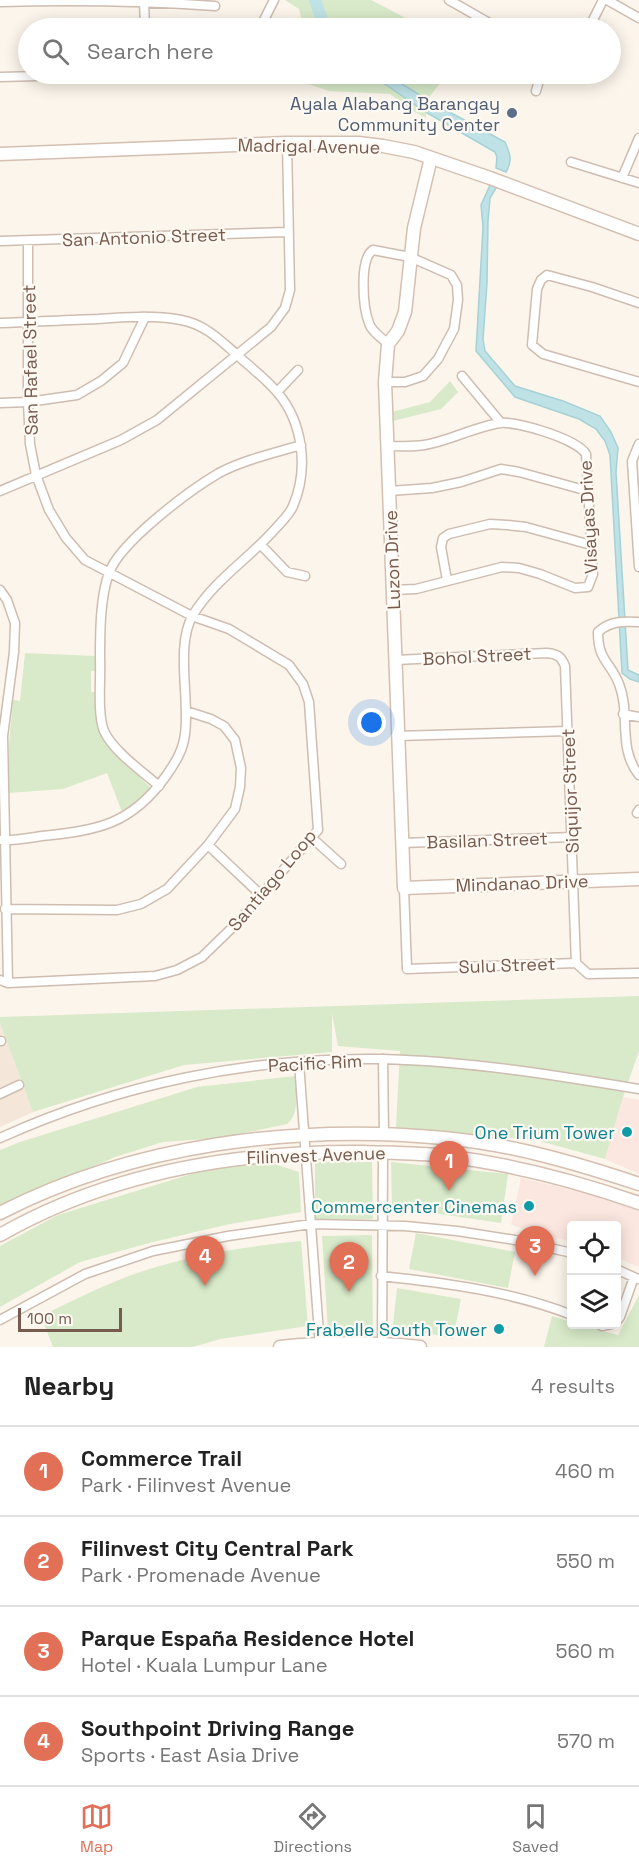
<!DOCTYPE html>
<html lang="en">
<head>
<meta charset="utf-8">
<style>
	:root { --surface:#fff; --page:#f2f2f2; --text:#222; --muted:#767676; --line:#e0e0e0; --accent:#e17056 }
	body { margin:0; font-family:"Space Grotesk",sans-serif; background:var(--page); color:var(--text) }
	.controls { position:absolute; right:18px; bottom:18px; display:grid; overflow:hidden; border-radius:6px; box-shadow:0 3px 15px #0003 }
	.controls button { width:54px; height:54px; display:grid; place-items:center; padding:0; border:0; border-bottom:2px solid var(--line); background:var(--surface); color:var(--text); font:30px sans-serif }
	.scale { position:absolute; left:18px; bottom:15px; width:104px; box-sizing:border-box; padding-left:6px; border:3px solid #775b4e; border-top:0; font-size:16px; line-height:21px; white-space:nowrap; color:#775b4e; -webkit-text-stroke:4px #fef9f2; paint-order:stroke }
	.you { position:absolute; left:372px; top:723px; width:21px; height:21px; margin:-15px; border:4px solid #fff; border-radius:50%; background:#1a73e8; box-shadow:0 0 0 9px #1a73e833 }
	.badge { display:grid; place-items:center; width:39px; height:39px; border-radius:50%; background:var(--accent); color:#fff; font-size:20px; font-weight:700 }
	.pin { position:absolute; translate:-50% -50px; filter:drop-shadow(0 2px 3px #0008) }
	.pin::after { content:''; position:absolute; top:32px; width:21px; height:18px; background:inherit; clip-path:polygon(0 0,100% 0,50% 100%) }
	.list { margin:0; padding:0; list-style:none }
	h2 { display:flex; justify-content:space-between; align-items:center; height:78px; margin:0; padding:0 24px; font-size:26px }
	h2 small { font-size:20px; font-weight:400; color:var(--muted) }
	.list li { display:grid; grid-template-columns:39px 1fr auto; gap:18px; align-items:center; box-sizing:border-box; height:90px; padding:0 24px; border-top:2px solid var(--line) }
	.list b { display:block; font-size:22px; white-space:nowrap }
	.list p { margin:0; font-size:20px; white-space:nowrap; color:var(--muted) }
	.list em { font-size:20px; font-style:normal; color:var(--muted) }
	.icon { flex:none; width:33px; height:33px; fill:none; stroke:currentColor; stroke-width:2; stroke-linecap:round; stroke-linejoin:round }
	.map { position:relative; flex:none; width:639px; height:1347px; overflow:hidden }
	.search { position:absolute; background:var(--surface); box-shadow:0 3px 15px #0003; left:18px; right:18px; top:18px; height:66px; display:flex; align-items:center; gap:15px; box-sizing:border-box; padding:0 21px; border-radius:33px; color:var(--muted); font-size:22px }
	.sheet { height:438px; background:var(--surface) }
	nav { display:flex; justify-content:space-around; align-items:center; box-sizing:border-box; height:84px; border-top:2px solid var(--line); background:var(--surface); font-size:16px; color:var(--muted) }
	nav a { display:grid; justify-items:center; gap:3px }
	nav .on { color:var(--accent) }
	.map>svg:first-child { display:block }
	.residential { fill:#f4e7da }
	.commercial { fill:#fce7e0 }
	.green { fill:#d8eac9 }
	.water { fill:#bfe2e6; stroke:#a6d1d7; stroke-width:1.5 }
	.lines { fill:none; stroke-linecap:round; stroke-linejoin:round }
	.river { stroke:#bfe2e6; stroke-width:12 }
	.street-casing { stroke:#cebdb0; stroke-width:11 }
	.secondary-casing { stroke:#d4bfb0; stroke-width:15 }
	.street { stroke:#fff; stroke-width:8 }
	.secondary { stroke:#fff; stroke-width:12 }
	.service-dot { fill:#5c6f8a; stroke:#fef9f2; stroke-width:2 }
	.culture-dot { fill:#0f9aa8; stroke:#fef9f2; stroke-width:2 }
	.labels { text-anchor:middle; dominant-baseline:central; stroke-width:4.5; stroke-linejoin:round; paint-order:stroke }
	.service-label { font-size:18px; fill:#4e5e75; stroke:#fef9f2; text-anchor:end }
	.street-label { font-size:18px; fill:#775b4e; stroke:#fef9f2 }
	.culture-label { font-size:18px; fill:#0d838f; stroke:#fef9f2; text-anchor:end }
</style>
</head>
<body>
<div class="map">
<svg width="639" height="1347" viewBox="0 0 639 1347">
	<rect width="100%" height="100%" fill="#fcf5eb"/>
	<path class="residential" d="M0 1023 33 1112 0 1127Z"/>
	<path class="commercial" d="M623 1097 639 1100V1174L605 1159Z
		M521 1178 605 1198 639 1210V1267L617 1258 616 1226H572L571 1242 511 1225Z"/>
	<path class="green" d="M285 0H371L425 28H304L299 9Z
		M281 74H447L427 100 426 118 411 110 390 94 329 91 293 79Z
		M450 381 458 392 441 409 393 421 392 412 430 402Z
		M25 653 96 656V671H91V692H96L100 730 111 750 151 788 136 804 122 812 107 773 63 789 9 793V744L13 700 20 701Z
		M639 996V1051L623 1097 605 1159 536 1140 396 1127 400 1051 338 1046 332 1013V1052L184 1065 33 1112 0 1023V1017Z
		M295 1076C296 1092 300 1113 287 1124L220 1138 163 1142 115 1157 0 1207V1150L20 1142 197 1087Z
		M268 1162 299 1172 301 1212 230 1224 153 1242 80 1262 0 1307V1246L58 1215 224 1164Z
		M315 1162H372L373 1219 315 1220Z
		M391 1162 508 1174 501 1223 392 1207Z
		M416 1233 515 1252 508 1288 409 1269Z
		M372 1235 373 1347H329L322 1236Z
		M301 1241 308 1326 220 1339 193 1347H53L41 1316C68 1303 94 1290 121 1279 178 1257 240 1247 301 1241Z
		M397 1288 461 1299 453 1339 393 1325Z
		M639 1295V1347H544L552 1316 571 1322 572 1324 579 1325 618 1335Z"/>
	<path class="water" d="M375 74H386L431 102 505 142C510 153 513 161 506 172L496 168 497 157 495 152 429 114 373 76Z
		M491 183 496 188 490 198 488 221 487 283 483 339 485 351 515 386 563 401 600 416 611 432 618 448 616 472 628 670 639 675V682L630 679 622 673 610 455 605 441 596 429 579 419 515 397 476 351 483 227 481 205Z"/>
	<g class="lines">
		<path class="river" d="M315 0 323 23 327 28"/>
		<defs>
			<path id="street" d="M144 0 145 28
				M449 0 498 28
				M607 0 639 18
				M0 2C72 0 143 1 215 6
				M260 28 274 0
				M585 28 591 24 603 0
				M0 77 116 74
				M536 91 541 74
				M571 162 639 183
				M622 178 639 138
				M0 241 288 232
				M639 303 592 287 547 275 541 280 537 289 532 345 543 354 639 382
				M0 323C33 322 65 320 98 319 125 317 154 315 181 320 204 324 219 339 236 354 249 366 265 378 277 392 303 422 309 469 293 506 290 514 282 521 276 528 250 558 214 580 193 615 175 645 190 700 185 734 183 751 175 763 166 776 131 825 98 830 42 836 28 838 13 841 0 840
				M462 376 501 423
				M385 382H405L423 376 438 359 454 329 458 300 457 285 451 275 410 257 373 250C359 259 363 308 369 323 371 331 382 338 388 344
				M277 392 298 370
				M0 403 28 402 77 395 101 381 123 363 145 317
				M639 444 632 461 639 567
				M386 446C399 446 412 447 424 445 449 441 474 427 500 423 517 421 577 439 586 454L593 574 588 587 575 588 540 574 519 568 502 567 416 589 393 590
				M0 491 121 440 157 420 271 327 285 308 290 290 287 143
				M389 491 432 488 461 482 501 469 519 472 588 491
				M261 545 287 572 305 576
				M447 580 441 547 443 538 449 534 490 524 507 525 526 527 591 545
				M0 590 7 600 15 623 14 652 3 736 8 983
				M639 622C623 621 610 621 598 632 598 661 610 661 619 684 631 714 617 748 639 775
				M395 660 547 653C557 654 561 656 565 666L576 963
				M623 714 639 717
				M397 736 568 731
				M159 786C143 772 113 751 104 731 97 713 101 679 100 659 100 634 100 597 109 573 120 542 190 490 219 473 244 460 274 453 301 445
				M637 813 639 810
				M312 838 341 864
				M402 843 572 837
				M208 845 262 896
				M404 888 407 969 576 963 588 974 639 973
				M5 909 117 910 141 904 167 889 208 845 235 809 240 787 241 768 235 740 224 726 211 719 186 711
				M0 980 8 983 155 976 177 970 202 957 238 922 318 830 309 702 303 684 289 665 229 629 192 616 85 560 66 538 49 510 36 475 30 444 28 402V241
				M0 1041H1
				M383 1059 384 1134
				M299 1063 320 1347
				M0 1094 19 1085
				M0 1138C119 1084 250 1057 381 1059 468 1061 554 1075 639 1089
				M616 1269 638 1279
				M381 1276C446 1283 510 1291 572 1315
				M0 1320 85 1274 153 1251 228 1236 311 1224 405 1226 457 1231 515 1240 572 1253
				M616 1322 620 1317 634 1277
				M598 1324 602 1326 612 1324
				M382 1347 383 1153"/>
			<path id="secondary" d="M0 154 287 143H358L383 146 414 152 490 178 639 234
				M431 158 414 228 405 312 398 331 388 344 385 382 404 888 639 879
				M0 1213C134 1144 296 1124 444 1138 511 1144 576 1163 639 1184
				M0 1235C110 1172 238 1151 363 1152 391 1153 418 1153 445 1156 511 1164 576 1181 639 1203
				M280 1347C327 1342 373 1342 420 1347"/>
		</defs>
		<use href="#street" class="street-casing"/>
		<use href="#secondary" class="secondary-casing"/>
		<use href="#street" class="street"/>
		<use href="#secondary" class="secondary"/>
	</g>
	<circle class="service-dot" cx="512" cy="113" r="6"/>
	<g class="culture-dot">
		<circle cx="627" cy="1132" r="6"/>
		<circle cx="529" cy="1206" r="6"/>
		<circle cx="499" cy="1329" r="6"/>
	</g>
	<g class="labels">
		<g class="service-label">
			<text x="500" y="103">Ayala Alabang Barangay<tspan x="500" dy="21">Community Center</tspan></text>
		</g>
		<g class="street-label">
			<text transform="translate(309 146) rotate(1)">Madrigal Avenue</text>
			<text transform="translate(144 237) rotate(-2)">San Antonio Street</text>
			<text transform="translate(30 360) rotate(-91)">San Rafael Street</text>
			<text transform="translate(588 517) rotate(-93)">Visayas Drive</text>
			<text transform="translate(392 560) rotate(-92)">Luzon Drive</text>
			<text transform="translate(477 656) rotate(-3)">Bohol Street</text>
			<text transform="translate(570 791) rotate(-92)">Siquijor Street</text>
			<text transform="translate(487 840) rotate(-2)">Basilan Street</text>
			<text transform="translate(272 880) rotate(-50)">Santiago Loop</text>
			<text transform="translate(522 883) rotate(-2)">Mindanao Drive</text>
			<text transform="translate(507 965) rotate(-2)">Sulu Street</text>
			<text transform="translate(315 1063) rotate(-3)">Pacific Rim</text>
			<text transform="translate(316 1155) rotate(-2)">Filinvest Avenue</text>
		</g>
		<g class="culture-label">
			<text x="615" y="1132">One Trium Tower</text>
			<text x="517" y="1206">Commercenter Cinemas</text>
			<text x="487" y="1329">Frabelle South Tower</text>
		</g>
	</g>
</svg>
<div class="controls">
<button><svg class="icon" aria-label="locate" viewBox="0 0 24 24"><circle cx="12" cy="12" r="6"/><path d="M12 2v4M12 18v4M2 12h4M18 12h4"/></svg></button>
<button><svg class="icon" aria-label="layers" viewBox="0 0 24 24"><path d="M12 4l9 5-9 5-9-5zM3 14l9 5 9-5"/></svg></button>
</div>
<div class="scale">100 m</div>
<div class="you"></div>
<div class="pin badge" style="left:449px;top:1191px">1</div>
<div class="pin badge" style="left:349px;top:1292px">2</div>
<div class="pin badge" style="left:535px;top:1276px">3</div>
<div class="pin badge" style="left:205px;top:1286px">4</div>
<div class="search"><svg class="icon" aria-label="search" viewBox="0 0 24 24"><circle cx="10" cy="10" r="6"/><path d="M15 15l6 6"/></svg>Search here</div>
</div>
<section class="sheet">
<h2>Nearby<small>4 results</small></h2>
<ul class="list">
<li><span class="badge">1</span><div><b>Commerce Trail</b><p>Park · Filinvest Avenue</p></div><em>460 m</em></li>
<li><span class="badge">2</span><div><b>Filinvest City Central Park</b><p>Park · Promenade Avenue</p></div><em>550 m</em></li>
<li><span class="badge">3</span><div><b>Parque España Residence Hotel</b><p>Hotel · Kuala Lumpur Lane</p></div><em>560 m</em></li>
<li><span class="badge">4</span><div><b>Southpoint Driving Range</b><p>Sports · East Asia Drive</p></div><em>570 m</em></li>
</ul>
</section>
<nav>
<a class="on"><svg class="icon" aria-label="map" viewBox="0 0 24 24"><path d="M3 6l6-2 6 2 6-2v14l-6 2-6-2-6 2zM9 4v14M15 6v14"/></svg>Map</a>
<a><svg class="icon" aria-label="directions" viewBox="0 0 24 24"><path d="M12 3l9 9-9 9-9-9zM9 14v-3h6M13 9l2 2-2 2"/></svg>Directions</a>
<a><svg class="icon" aria-label="saved" viewBox="0 0 24 24"><path d="M7 4h10v16l-5-4-5 4z"/></svg>Saved</a>
</nav>
</body>
</html>
